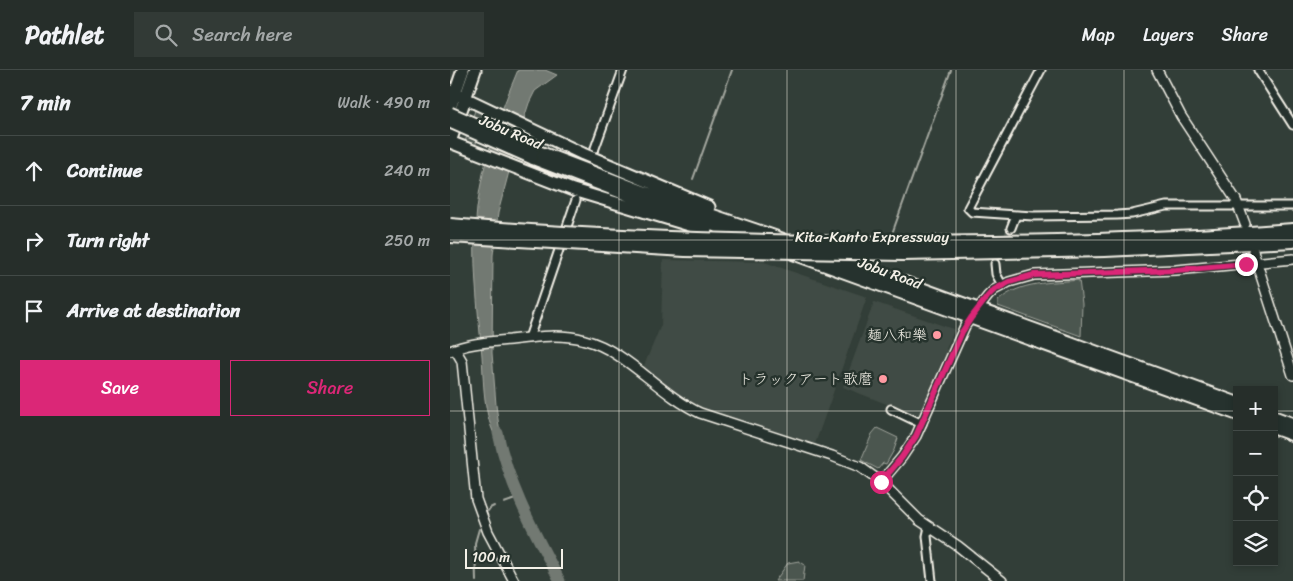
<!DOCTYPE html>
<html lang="en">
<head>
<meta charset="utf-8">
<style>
	:root { --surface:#262e2a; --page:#323a36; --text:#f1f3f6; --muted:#a4a8a8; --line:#424a47; --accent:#db2777 }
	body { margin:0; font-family:Sriracha,"Klee One",sans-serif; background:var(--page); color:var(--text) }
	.controls { position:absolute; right:15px; bottom:15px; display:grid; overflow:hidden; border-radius:0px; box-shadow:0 2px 8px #0003 }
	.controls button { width:45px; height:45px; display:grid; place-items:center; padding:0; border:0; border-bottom:1px solid var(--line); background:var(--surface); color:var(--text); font:25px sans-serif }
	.scale { position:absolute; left:15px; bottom:12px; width:98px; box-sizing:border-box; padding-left:5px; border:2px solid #f4f1e8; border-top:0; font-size:14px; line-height:18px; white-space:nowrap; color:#f4f1e8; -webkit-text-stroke:4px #26332d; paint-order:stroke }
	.stop { position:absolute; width:15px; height:15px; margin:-11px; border:4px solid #db2777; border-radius:50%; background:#fff }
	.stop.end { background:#db2777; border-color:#fff; box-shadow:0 1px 5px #0008 }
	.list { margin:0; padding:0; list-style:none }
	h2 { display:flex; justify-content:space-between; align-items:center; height:65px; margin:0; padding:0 20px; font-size:21px }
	h2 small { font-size:16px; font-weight:400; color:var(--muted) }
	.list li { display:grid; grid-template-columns:32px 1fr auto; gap:15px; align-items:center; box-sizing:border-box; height:70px; padding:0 20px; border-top:1px solid var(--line) }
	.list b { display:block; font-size:19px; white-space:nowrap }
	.list em { font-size:16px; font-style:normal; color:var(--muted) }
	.actions { display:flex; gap:10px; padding:15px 20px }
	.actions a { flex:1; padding:11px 0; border:1px solid var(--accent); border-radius:0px; text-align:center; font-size:18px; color:var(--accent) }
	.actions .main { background:var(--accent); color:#fff }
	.icon { flex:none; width:28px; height:28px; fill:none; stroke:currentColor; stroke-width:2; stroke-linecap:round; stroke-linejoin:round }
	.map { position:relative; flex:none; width:843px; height:511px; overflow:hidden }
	header { display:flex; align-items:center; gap:30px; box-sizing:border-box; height:70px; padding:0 25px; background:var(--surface); border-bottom:1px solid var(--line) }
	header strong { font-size:24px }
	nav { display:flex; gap:28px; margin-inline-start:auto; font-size:18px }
	.search { width:350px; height:45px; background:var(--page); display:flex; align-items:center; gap:12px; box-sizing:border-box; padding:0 18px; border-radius:0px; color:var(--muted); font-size:19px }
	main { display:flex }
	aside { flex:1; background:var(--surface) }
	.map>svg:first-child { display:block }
	.built { fill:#404b44 }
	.green { fill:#4c564f; stroke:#a0a49c }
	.water { fill:#727972; stroke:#a6a9a1 }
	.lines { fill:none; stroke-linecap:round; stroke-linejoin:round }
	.stream { stroke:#a6a9a1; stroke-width:2 }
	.river { stroke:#727972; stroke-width:11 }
	.minor-tunnel { stroke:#4f5952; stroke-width:7; stroke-dasharray:7 3.5; stroke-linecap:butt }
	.minor-casing { stroke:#f4f1e8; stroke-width:11 }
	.tertiary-casing { stroke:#f4f1e8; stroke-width:12 }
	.trunk-casing { stroke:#f4f1e8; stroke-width:15 }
	.motorway-casing { stroke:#f4f1e8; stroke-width:16 }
	.minor { stroke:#26332d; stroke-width:7 }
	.tertiary { stroke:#26332d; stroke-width:9 }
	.trunk { stroke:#26332d; stroke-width:11 }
	.motorway { stroke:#26332d; stroke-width:12 }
	.trunk-bridge-casing { stroke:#f4f1e8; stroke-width:15; stroke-linecap:butt }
	.motorway-bridge-casing { stroke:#f4f1e8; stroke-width:16; stroke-linecap:butt }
	.trunk-bridge { stroke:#26332d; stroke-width:11 }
	.motorway-bridge { stroke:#26332d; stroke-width:12 }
	.route { stroke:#db2777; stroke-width:6 }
	.grid { fill:none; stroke:#f4f1e8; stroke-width:1; stroke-opacity:0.55 }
	.poi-dot { fill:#ff9aa2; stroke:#26332d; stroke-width:2 }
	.labels { text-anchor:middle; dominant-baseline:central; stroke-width:5; stroke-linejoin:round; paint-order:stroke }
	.street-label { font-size:15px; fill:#f4f1e8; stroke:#26332d }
	.poi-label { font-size:15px; fill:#f4f1e8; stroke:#26332d; text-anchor:end }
</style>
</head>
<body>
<header>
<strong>Pathlet</strong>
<div class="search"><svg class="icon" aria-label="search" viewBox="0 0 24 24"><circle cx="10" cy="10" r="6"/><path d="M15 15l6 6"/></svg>Search here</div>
<nav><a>Map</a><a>Layers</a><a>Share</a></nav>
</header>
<main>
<aside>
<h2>7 min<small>Walk · 490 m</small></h2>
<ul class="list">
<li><svg class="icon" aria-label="ahead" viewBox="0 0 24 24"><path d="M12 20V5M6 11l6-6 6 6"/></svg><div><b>Continue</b></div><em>240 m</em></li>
<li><svg class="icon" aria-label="right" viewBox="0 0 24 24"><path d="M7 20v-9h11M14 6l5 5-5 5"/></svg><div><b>Turn right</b></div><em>250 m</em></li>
<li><svg class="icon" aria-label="arrive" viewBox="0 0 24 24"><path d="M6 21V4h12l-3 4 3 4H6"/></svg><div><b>Arrive at destination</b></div></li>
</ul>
<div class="actions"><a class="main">Save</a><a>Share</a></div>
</aside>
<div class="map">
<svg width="843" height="511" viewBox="0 0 843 511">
	<rect width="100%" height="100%" fill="#323e38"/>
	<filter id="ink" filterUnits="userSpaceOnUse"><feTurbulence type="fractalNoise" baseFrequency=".02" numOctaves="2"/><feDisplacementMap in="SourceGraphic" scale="10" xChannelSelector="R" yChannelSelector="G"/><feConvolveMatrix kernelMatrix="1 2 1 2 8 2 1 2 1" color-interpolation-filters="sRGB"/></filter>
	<g filter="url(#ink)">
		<path class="built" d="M213 190 314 192 417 227 365 374 247 336 224 324 193 298 211 255Z
			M424 232 503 259 504 261 496 279 497 280 482 314 470 347 393 317Z"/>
		<path class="green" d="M26 37 37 42 24 79 14 75Z
			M629 210 632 234 631 266 548 236V231C570 211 601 213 629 210Z
			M427 358 448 368 444 380 436 394 433 393 428 399 411 390 422 364Z
			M349 491 355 495 353 511H325L338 493Z"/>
		<path class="water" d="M68 0H95L107 5 85 21 79 33 69 64 48 143 43 185 42 283 46 335 52 378C33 351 34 318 32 286 28 237 21 187 27 138 33 90 49 45 68 0Z"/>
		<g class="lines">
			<path class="stream" d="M243 109 282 0
				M443 161 501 0
				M54 433 68 428
				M38 441 40 438 44 436
				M26 511 25 473 29 459"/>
			<path class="river" d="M48 363C59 417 85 463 110 511"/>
			<path class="minor-tunnel" d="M128 125 142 86
				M545 194 561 158"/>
			<defs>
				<path id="minor" d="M591 0 518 138 522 142 583 146 667 145 682 144 716 136H843
					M808 0 843 55
					M145 78 173 0
					M561 158 566 145
					M545 194 546 204 552 215
					M79 268 126 130
					M441 339 472 354
					M479 457 477 466 482 511"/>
				<path id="tertiary" d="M707 0 731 46 786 130 795 154
					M803 181 843 305
					M5 279 12 291 26 429 38 462 64 511
					M0 281C18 273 40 272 60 270 84 267 111 263 135 270 177 281 209 324 250 343L382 386 410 397 431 412 469 450 508 476 552 511
					M431 412 452 387 466 366 515 256 521 248 538 226 544 220 559 212 584 205 726 200 843 189"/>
				<path id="trunk" d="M0 21 133 84 259 137
					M0 38 13 0
					M0 72 123 120 256 160
					M0 72 25 0
					M84 80 197 123 332 169
					M82 88 181 126 303 169
					M344 184 787 344
					M376 184 787 333
					M824 347 843 354
					M824 358 843 365"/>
				<path id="motorway" d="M453 173C583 172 713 170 843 160
					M453 184 655 180 843 171"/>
			</defs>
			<use href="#minor" class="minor-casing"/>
			<use href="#tertiary" class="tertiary-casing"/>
			<use href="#trunk" class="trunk-casing"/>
			<use href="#motorway" class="motorway-casing"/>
			<use href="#minor" class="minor"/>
			<use href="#tertiary" class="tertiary"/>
			<use href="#trunk" class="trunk"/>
			<use href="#motorway" class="motorway"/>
			<defs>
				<path id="trunk-bridge" d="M0 43 84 80
					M0 52 82 88"/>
				<path id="motorway-bridge" d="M0 155C150 168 302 172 453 173
					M0 166 235 180 453 184"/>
			</defs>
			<use href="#trunk-bridge" class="trunk-bridge-casing"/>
			<use href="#motorway-bridge" class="motorway-bridge-casing"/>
			<use href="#trunk-bridge" class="trunk-bridge"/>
			<use href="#motorway-bridge" class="motorway-bridge"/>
		</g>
	</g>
	<g class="lines" filter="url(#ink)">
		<path class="route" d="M431 412 452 387 466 366 512 262 521 248 538 226 544 220 559 212 584 205 726 200 796 194"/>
	</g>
	<path class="grid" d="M169 0V511M337 0V511M506 0V511M674 0V511M0 170H843M0 341H787M824 341H843"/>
	<g class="poi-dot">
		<circle cx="487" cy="265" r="5"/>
		<circle cx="433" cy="309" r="5"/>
	</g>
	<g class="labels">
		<g class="street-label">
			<text transform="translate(61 62) rotate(23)">Jobu Road</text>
			<text x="422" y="167">Kita-Kanto Expressway</text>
			<text transform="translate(440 203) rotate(20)">Jobu Road</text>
		</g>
		<g class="poi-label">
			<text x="477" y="265">麺八和樂</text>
			<text x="423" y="309">トラックアート歌麿</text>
		</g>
	</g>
</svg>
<div class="controls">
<button>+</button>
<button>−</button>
<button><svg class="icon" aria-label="locate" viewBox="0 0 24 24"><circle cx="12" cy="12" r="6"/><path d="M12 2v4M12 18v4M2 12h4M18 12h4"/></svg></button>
<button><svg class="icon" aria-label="layers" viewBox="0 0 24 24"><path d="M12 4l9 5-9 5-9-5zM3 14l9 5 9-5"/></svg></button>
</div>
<div class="scale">100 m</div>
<div class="stop" style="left:431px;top:412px"></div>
<div class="stop end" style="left:796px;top:194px"></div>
</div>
</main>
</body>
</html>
